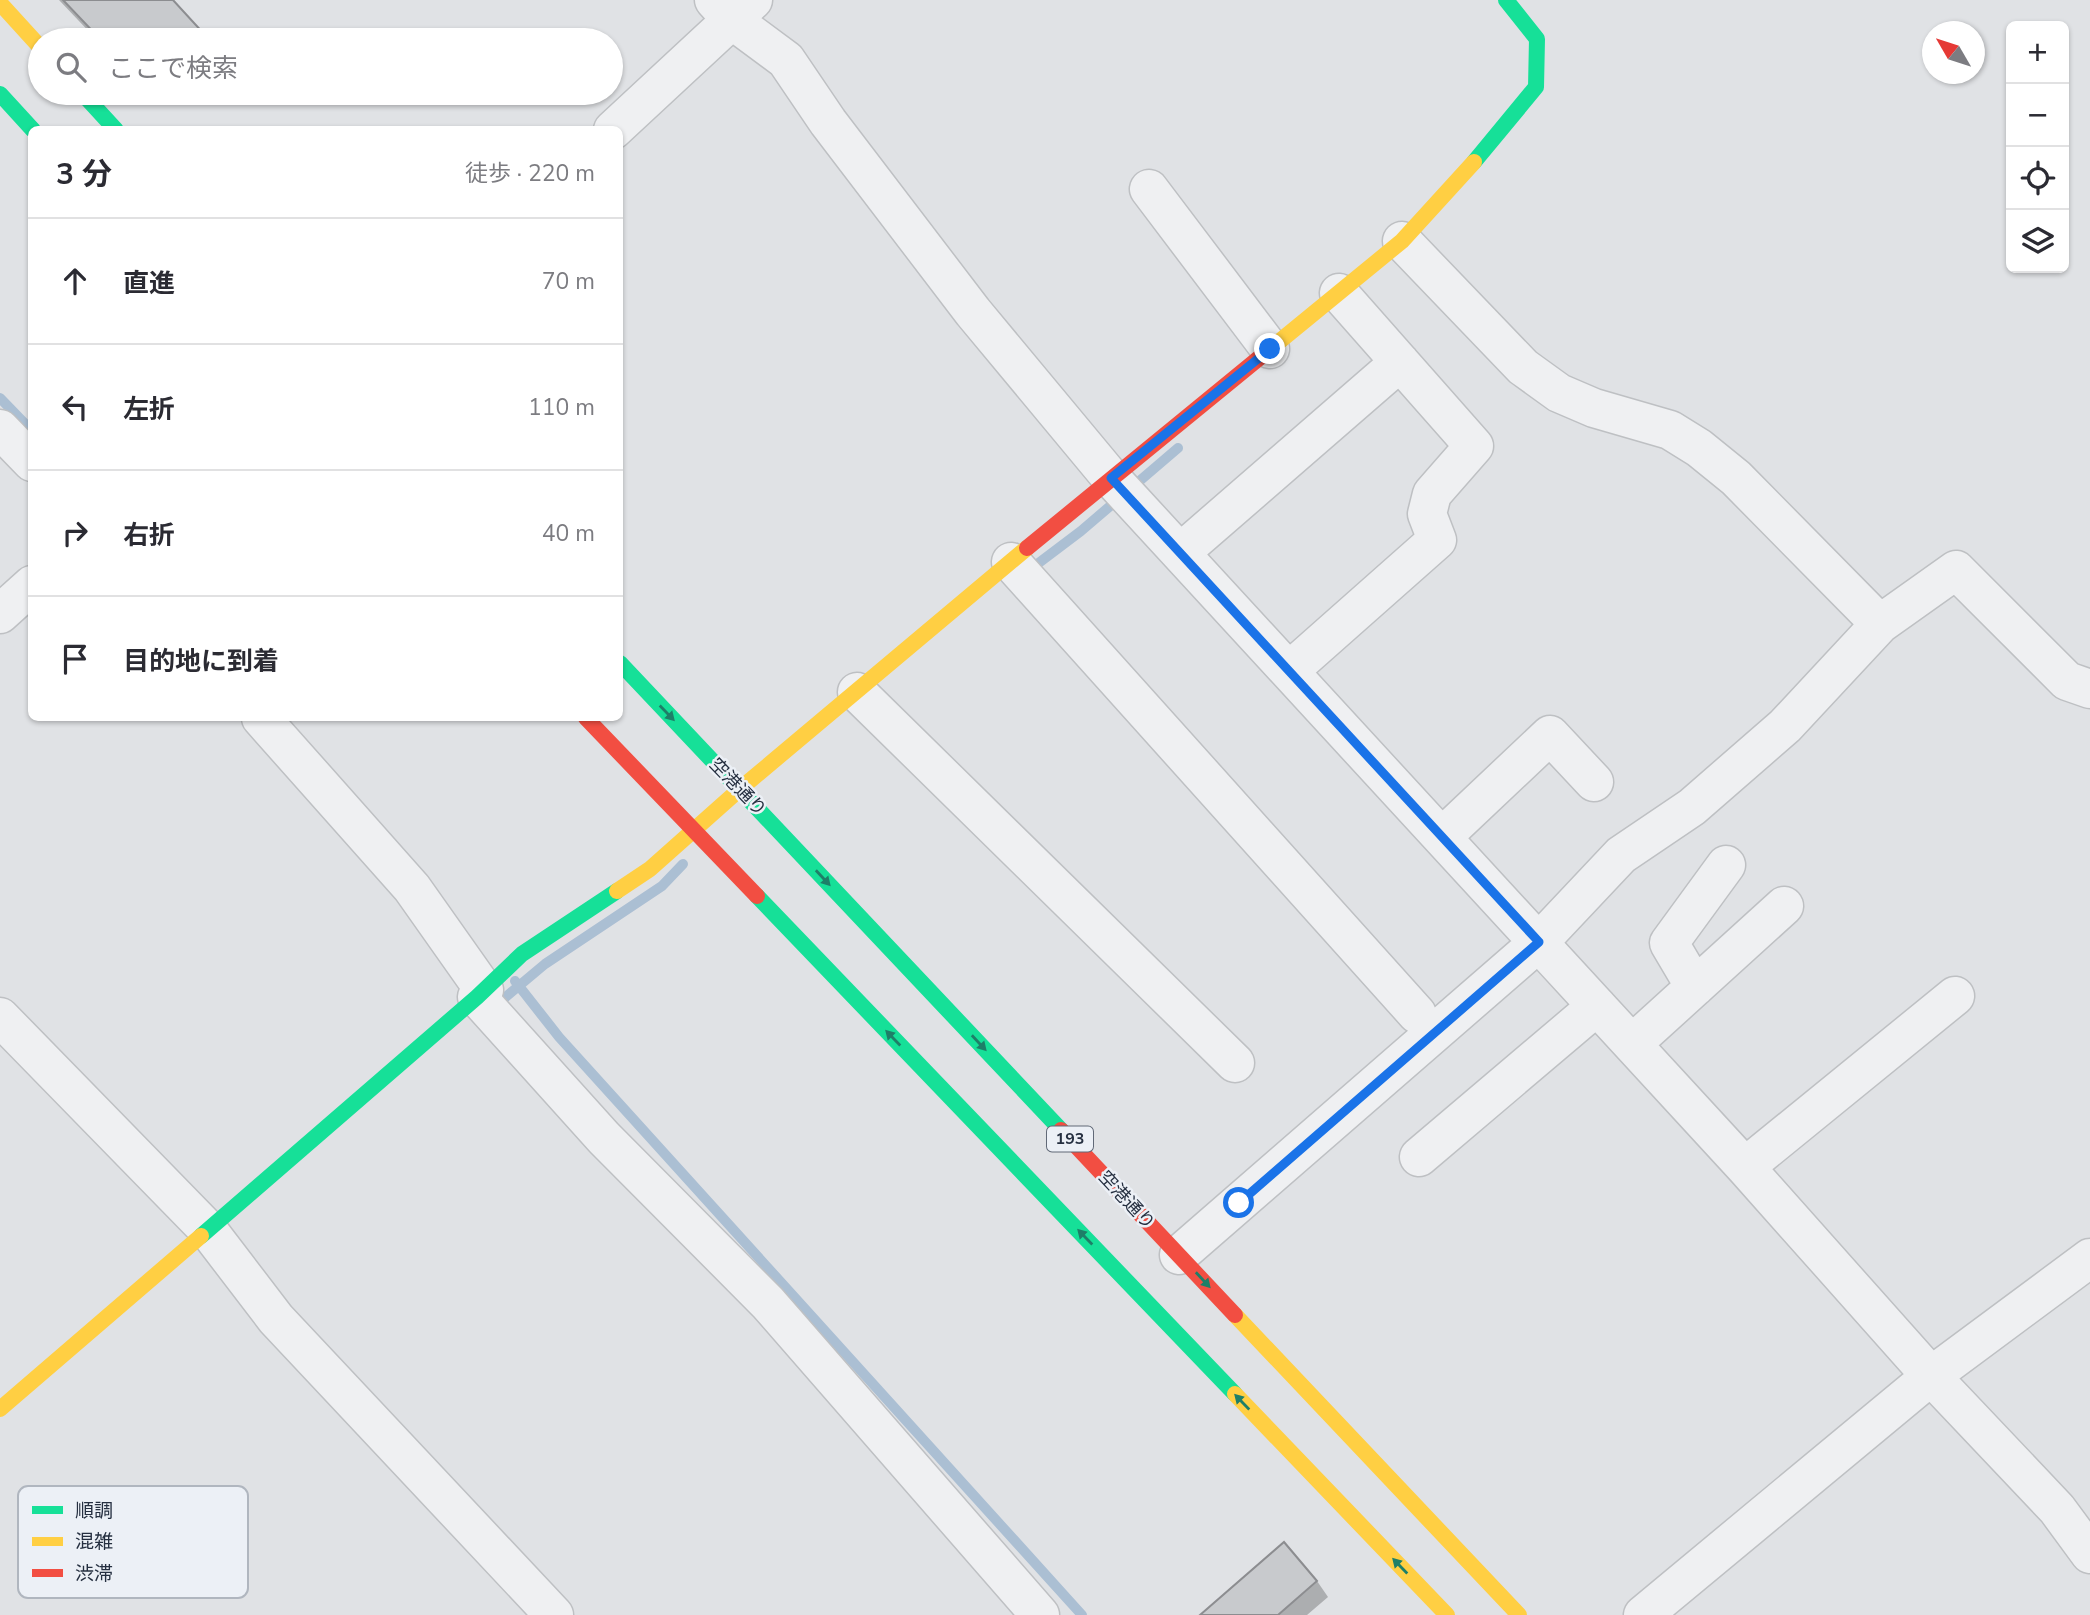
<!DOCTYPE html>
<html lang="ja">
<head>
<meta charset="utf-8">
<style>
	:root { --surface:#fff; --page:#f7f7f7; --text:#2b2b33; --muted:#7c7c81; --line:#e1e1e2 }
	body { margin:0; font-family:"Nunito Sans","Noto Sans JP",sans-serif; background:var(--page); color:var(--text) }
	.controls { position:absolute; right:21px; top:21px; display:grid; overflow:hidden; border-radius:10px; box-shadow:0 2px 5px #0004 }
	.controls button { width:63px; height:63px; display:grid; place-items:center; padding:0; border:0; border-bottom:2px solid var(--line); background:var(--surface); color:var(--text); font:35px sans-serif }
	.compass { position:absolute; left:1922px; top:21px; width:63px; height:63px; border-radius:50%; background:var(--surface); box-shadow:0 2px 5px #0004; rotate:309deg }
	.stop { position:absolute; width:21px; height:21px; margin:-16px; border:5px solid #1a73e8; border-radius:50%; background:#fff }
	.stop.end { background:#1a73e8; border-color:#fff; box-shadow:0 2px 7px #0008 }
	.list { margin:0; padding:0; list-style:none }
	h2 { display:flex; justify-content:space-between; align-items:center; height:91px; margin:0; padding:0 28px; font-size:30px }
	h2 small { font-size:23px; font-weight:400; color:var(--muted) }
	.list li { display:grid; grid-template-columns:46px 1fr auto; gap:21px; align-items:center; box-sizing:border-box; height:126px; padding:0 28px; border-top:2px solid var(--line) }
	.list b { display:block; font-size:26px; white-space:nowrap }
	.list em { font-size:23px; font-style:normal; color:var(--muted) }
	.icon { flex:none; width:38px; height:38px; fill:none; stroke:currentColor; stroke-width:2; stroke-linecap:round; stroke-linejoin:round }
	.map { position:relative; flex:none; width:2090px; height:1615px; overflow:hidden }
	.search { position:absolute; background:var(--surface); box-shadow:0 2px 5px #0004; left:28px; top:28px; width:595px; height:77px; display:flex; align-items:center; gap:18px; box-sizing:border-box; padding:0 24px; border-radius:38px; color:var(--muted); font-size:26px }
	.panel { position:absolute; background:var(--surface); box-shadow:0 2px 5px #0004; left:28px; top:126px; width:595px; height:595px; border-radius:10px }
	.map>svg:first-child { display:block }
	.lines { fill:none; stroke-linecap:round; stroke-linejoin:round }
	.stream { stroke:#abbfd3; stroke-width:10 }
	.street-casing { stroke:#bec0c3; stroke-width:41 }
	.street { stroke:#eff0f2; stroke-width:38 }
	.fast { stroke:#16e098; stroke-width:16 }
	.slow { stroke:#ffcf43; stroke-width:16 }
	.jam { stroke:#f24e42; stroke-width:16 }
	.wall { fill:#acaeb0 }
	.building { fill:#c8cacd; stroke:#8c8d90; stroke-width:2 }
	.oneway { fill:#1e7f68 }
	.route { stroke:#1a73e8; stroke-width:9 }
	.labels { text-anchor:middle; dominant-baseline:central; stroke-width:5; stroke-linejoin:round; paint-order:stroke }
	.shield { fill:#ecf0f6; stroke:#616977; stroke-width:2 }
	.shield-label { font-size:16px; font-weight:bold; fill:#252f40 }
	.street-label { font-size:18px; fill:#252f40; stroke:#ecf0f6 }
	.key { fill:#ecf0f6; stroke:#b0b6bf; stroke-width:2 }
	.key-label { font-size:19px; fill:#252f40 }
</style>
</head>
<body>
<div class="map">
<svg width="2090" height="1615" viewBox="0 0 2090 1615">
	<rect width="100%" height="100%" fill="#e0e2e5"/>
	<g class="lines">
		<path class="stream" d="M0 398 32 431
			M1036 565 1081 531 1178 448
			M515 981 559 1037 1082 1615
			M495 1006 545 964 662 886 683 864"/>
		<defs>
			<path id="street" d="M714 0 732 20 786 60 828 122 973 312 1111 478 1745 1167 1931 1376 2057 1509 2090 1554
				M613 130 753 0
				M1149 189 1270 349
				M1402 241 1523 367 1559 393 1594 408 1670 430 1699 448 1736 478 1880 624
				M0 429 32 462
				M1180 553 1400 362
				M1011 562 1417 1014
				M0 614 32 585
				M1289 671 1437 540 1427 514 1432 494 1474 446 1339 293
				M857 692 1235 1063
				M261 718 412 888 484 990
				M1442 837 1550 735 1594 782
				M1695 987 1669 943 1726 865
				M477 997 604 1138 768 1303 1040 1615
				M0 1017 208 1230 276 1319 554 1615
				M1632 1044 1784 906
				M1419 1157 1597 1006
				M1745 1167 1955 996
				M1179 1255 1539 942 1621 855 1692 807 1785 726 1880 624 1956 570 2067 681 2090 689
				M1643 1615 1931 1376 2090 1258"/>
		</defs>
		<use href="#street" class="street-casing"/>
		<use href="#street" class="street"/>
		<path class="fast" d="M82 93 116 130
			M0 94 33 130
			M1474 162 1536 87 1537 39 1506 0
			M620 663 1061 1130
			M757 896 1235 1394
			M201 1236 477 997 522 954 617 891"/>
		<path class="slow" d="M0 3 40 47
			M1264 354 1402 241 1474 162
			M617 891 650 869 740 789 1027 548
			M1235 1315 1519 1615
			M1235 1394 1447 1615
			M0 1409 201 1236"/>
		<path class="jam" d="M1027 548 1264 354
			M586 718 757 896
			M1061 1130 1235 1315"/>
	</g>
	<path class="wall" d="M59 0H173L205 35 209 40H97Z
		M147 93H170L158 104Z
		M1317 1581 1328 1597 1307 1615H1200Z"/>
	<path class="building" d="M63 0H173L205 35 199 40H101Z
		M1284 1542 1317 1581 1278 1615H1200Z"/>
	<defs><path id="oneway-solid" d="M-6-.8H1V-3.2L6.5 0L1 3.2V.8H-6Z" transform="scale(1.75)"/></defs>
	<g class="oneway">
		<use href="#oneway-solid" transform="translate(667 713) rotate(46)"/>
		<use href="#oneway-solid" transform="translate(823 878) rotate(47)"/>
		<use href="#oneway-solid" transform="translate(893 1038) rotate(-134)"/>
		<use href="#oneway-solid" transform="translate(979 1043) rotate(47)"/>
		<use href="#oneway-solid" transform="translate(1085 1237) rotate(-134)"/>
		<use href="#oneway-solid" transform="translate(1203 1280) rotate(47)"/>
		<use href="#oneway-solid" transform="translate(1242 1402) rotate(-134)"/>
		<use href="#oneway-solid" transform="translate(1400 1566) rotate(-134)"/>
	</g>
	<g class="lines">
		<path class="route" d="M1239 1203 1539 942 1111 478 1270 349"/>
	</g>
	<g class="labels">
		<rect class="shield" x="1047" y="1126.5" width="46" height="25" rx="5"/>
		<g class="shield-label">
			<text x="1070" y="1139">193</text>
		</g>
		<g class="street-label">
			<text transform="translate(738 787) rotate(46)">空港通り</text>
			<text transform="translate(1127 1200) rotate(47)">空港通り</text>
		</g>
	</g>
	<rect x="18" y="1486" width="230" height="112" rx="10" class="key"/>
	<rect x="32" y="1506" width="31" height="8" fill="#16e098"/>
	<rect x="32" y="1537" width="31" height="9" fill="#ffcf43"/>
	<rect x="32" y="1569" width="31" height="8" fill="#f24e42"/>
	<g class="key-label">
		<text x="75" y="1517">順調</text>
		<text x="75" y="1548">混雑</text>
		<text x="75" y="1580">渋滞</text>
	</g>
</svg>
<div class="controls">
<button>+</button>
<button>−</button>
<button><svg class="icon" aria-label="locate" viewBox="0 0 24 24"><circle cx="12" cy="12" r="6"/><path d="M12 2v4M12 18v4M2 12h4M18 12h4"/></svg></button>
<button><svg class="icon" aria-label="layers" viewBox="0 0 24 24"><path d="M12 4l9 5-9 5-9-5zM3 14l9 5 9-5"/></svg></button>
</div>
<svg class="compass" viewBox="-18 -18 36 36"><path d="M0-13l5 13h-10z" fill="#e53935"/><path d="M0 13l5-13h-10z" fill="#7c7c81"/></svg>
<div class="stop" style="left:1239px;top:1203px"></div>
<div class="stop end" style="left:1270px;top:349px"></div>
<div class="search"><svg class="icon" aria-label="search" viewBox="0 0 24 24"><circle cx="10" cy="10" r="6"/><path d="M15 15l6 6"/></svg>ここで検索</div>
<section class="panel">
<h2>3 分<small>徒歩 · 220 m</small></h2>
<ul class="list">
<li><svg class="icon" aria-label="ahead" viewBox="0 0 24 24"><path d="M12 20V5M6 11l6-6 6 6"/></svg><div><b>直進</b></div><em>70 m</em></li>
<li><svg class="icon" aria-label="left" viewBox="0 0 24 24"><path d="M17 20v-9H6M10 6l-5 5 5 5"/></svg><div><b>左折</b></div><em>110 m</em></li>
<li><svg class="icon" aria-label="right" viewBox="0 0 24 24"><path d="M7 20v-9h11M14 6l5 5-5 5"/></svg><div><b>右折</b></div><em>40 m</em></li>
<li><svg class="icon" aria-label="arrive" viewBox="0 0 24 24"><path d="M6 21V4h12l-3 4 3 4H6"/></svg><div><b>目的地に到着</b></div></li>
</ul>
</section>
</div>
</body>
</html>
